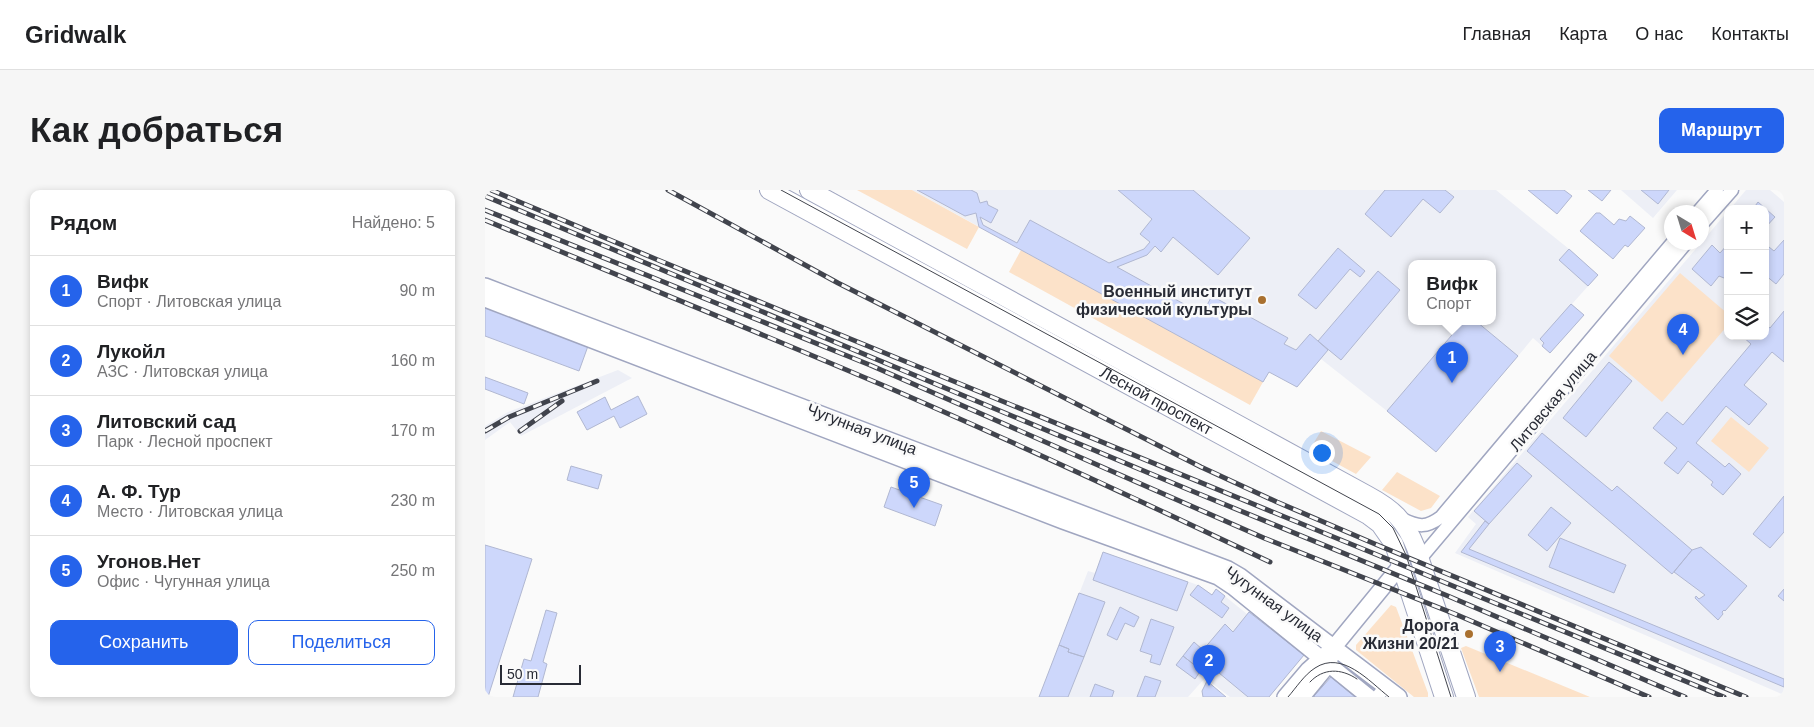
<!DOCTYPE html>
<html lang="ru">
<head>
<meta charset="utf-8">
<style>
	:root { --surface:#fff; --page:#f6f6f6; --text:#202124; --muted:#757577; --line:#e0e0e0; --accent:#2563eb }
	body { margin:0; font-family:Helvetica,sans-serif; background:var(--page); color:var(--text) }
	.controls { position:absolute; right:15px; top:15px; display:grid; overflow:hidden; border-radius:10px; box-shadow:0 2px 8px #0003 }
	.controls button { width:45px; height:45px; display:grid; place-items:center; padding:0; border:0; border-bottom:1px solid var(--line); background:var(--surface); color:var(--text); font:25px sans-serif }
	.compass { position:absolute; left:1179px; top:15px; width:45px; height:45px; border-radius:50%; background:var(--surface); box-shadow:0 2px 8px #0003; rotate:142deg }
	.scale { position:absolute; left:15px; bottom:12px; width:81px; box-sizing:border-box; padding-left:5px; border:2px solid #282b35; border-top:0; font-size:14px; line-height:18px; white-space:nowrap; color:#282b35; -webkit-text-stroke:4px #fafafa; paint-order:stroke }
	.you { position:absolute; left:836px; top:262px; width:18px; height:18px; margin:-12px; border:4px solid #fff; border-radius:50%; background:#1a73e8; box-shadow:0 0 0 8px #1a73e833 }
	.badge { display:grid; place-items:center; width:32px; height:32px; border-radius:50%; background:var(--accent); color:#fff; font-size:16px; font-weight:700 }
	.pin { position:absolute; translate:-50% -41px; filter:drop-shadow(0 1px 2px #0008) }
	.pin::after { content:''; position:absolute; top:26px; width:18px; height:15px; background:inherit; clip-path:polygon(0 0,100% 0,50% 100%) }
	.popup { position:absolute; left:923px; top:70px; width:88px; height:65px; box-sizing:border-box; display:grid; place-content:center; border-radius:10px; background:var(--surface); filter:drop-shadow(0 1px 4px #0005); font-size:16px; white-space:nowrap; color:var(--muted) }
	.popup b { font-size:19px; color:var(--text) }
	.popup::after { content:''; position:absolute; left:50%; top:100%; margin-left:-10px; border:10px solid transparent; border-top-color:var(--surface) }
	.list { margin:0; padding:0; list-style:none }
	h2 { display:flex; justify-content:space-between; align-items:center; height:65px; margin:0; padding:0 20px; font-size:21px }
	h2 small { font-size:16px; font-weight:400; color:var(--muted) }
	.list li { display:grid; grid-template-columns:32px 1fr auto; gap:15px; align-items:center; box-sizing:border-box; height:70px; padding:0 20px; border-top:1px solid var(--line) }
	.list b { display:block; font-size:19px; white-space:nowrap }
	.list p { margin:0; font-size:16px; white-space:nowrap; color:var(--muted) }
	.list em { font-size:16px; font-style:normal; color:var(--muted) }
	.actions { display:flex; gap:10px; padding:15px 20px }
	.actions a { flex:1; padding:11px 0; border:1px solid var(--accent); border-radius:10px; text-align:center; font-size:18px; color:var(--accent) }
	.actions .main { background:var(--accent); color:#fff }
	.icon { flex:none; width:28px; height:28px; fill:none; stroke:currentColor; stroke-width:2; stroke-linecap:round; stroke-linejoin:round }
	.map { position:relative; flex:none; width:1299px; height:507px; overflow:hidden; border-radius:10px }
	header { display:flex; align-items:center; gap:30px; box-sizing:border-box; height:70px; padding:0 25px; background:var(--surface); border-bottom:1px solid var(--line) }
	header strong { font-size:24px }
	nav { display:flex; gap:28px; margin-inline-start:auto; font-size:18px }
	.intro { display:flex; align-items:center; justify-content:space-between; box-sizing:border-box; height:120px; padding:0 30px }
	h1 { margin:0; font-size:35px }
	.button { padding:12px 22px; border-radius:10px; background:var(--accent); color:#fff; font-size:18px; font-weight:700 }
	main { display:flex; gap:30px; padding:0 30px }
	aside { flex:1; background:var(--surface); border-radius:10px; box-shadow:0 2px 8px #0003 }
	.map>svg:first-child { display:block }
	.built { fill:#edeff6 }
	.green { fill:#fce2c9 }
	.building { fill:#cdd7fb; stroke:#b0b7d1 }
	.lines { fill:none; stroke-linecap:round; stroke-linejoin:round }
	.minor-casing { stroke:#a0a6c0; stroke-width:15 }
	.tertiary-casing { stroke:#a0a6c0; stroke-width:18 }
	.secondary-casing { stroke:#a0a6c0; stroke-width:20 }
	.minor { stroke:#fff; stroke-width:12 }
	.tertiary { stroke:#fff; stroke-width:15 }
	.secondary { stroke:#fff; stroke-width:18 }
	.tram { stroke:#41444d; stroke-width:1 }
	.rail-casing { stroke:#41444d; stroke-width:5 }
	.rail { stroke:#fafafa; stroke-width:3; stroke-dasharray:9; stroke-linecap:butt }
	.poi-dot { fill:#a9702f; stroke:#fafafa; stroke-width:2 }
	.labels { text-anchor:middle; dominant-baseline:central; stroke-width:5; stroke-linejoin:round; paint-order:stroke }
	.poi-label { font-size:16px; font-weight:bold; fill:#282b35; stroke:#fafafa; text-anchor:end }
	.street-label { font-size:16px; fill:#282b35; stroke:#fafafa }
</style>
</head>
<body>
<header>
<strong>Gridwalk</strong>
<nav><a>Главная</a><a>Карта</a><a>О нас</a><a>Контакты</a></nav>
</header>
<div class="intro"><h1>Как добраться</h1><a class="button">Маршрут</a></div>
<main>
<aside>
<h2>Рядом<small>Найдено: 5</small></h2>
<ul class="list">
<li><span class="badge">1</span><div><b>Вифк</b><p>Спорт · Литовская улица</p></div><em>90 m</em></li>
<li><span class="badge">2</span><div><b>Лукойл</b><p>АЗС · Литовская улица</p></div><em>160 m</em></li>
<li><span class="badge">3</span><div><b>Литовский сад</b><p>Парк · Лесной проспект</p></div><em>170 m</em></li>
<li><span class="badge">4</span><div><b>А. Ф. Тур</b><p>Место · Литовская улица</p></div><em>230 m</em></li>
<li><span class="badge">5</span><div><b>Угонов.Нет</b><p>Офис · Чугунная улица</p></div><em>250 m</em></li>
</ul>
<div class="actions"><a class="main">Сохранить</a><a>Поделиться</a></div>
</aside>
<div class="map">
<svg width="1299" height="507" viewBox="0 0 1299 507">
	<rect width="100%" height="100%" fill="#fafafa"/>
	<path class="built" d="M427 0H1011L1084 59 1113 85 1087 114 1099 125 1065 163 1048 148 1033 166 992 132H1007V74H927V132H978L902 221 836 169 812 197 784 182 778 192Z
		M1136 0H1192L1168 28Z
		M1261 0H1285L1299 12V505L970 363 991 334 983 327 1243 21V146H1280V19H1245Z
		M133 180 147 188 36 246 25 232 0 250V236L23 222Z
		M618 362 713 395 727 405 731 399 762 424 764 422 819 465 784 507H745L720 488 703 507H554L603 381 610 383Z"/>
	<path class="green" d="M372 0H427L494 37 482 59Z
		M536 60 778 192 765 215 524 82Z
		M1195 83 1243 124V135L1177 212 1124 166Z
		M1246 227 1284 258 1264 282 1226 251Z
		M836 241 886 267 871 284 825 259Z
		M912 282 955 306 946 318 936 321 897 300Z
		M906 415 911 417 943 503V507H929L871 460V455Z
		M981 456 1105 507H994L976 458Z"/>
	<path class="building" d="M432 0H486L492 3 495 13 502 11 503 15 513 20 506 33 495 27 498 35 532 53 545 30 624 73 659 59 665 52 655 44 667 29 633 0H708L765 48 733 85 688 47 676 62 670 56 662 65 632 77 717 124 727 106 803 148 799 154 811 160 825 144 843 160 812 197 784 182 778 192 494 37 491 23 480 26Z
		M900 0H960L969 7 955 23 938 9 906 47 880 24Z
		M1043 0H1079L1087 6 1072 24Z
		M1103 0H1126L1117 11Z
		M1156 0H1184L1173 14Z
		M1273 12 1290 27 1280 38V19H1268Z
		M1111 23H1115L1129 35 1134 29 1141 31 1145 26 1160 38 1143 57 1140 55 1128 69 1095 41Z
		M1299 50V84L1291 94 1280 85V62L1284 57 1289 61Z
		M1243 54V87L1239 88 1234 86 1226 96 1207 79 1227 55 1235 63Z
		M853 58 880 81 875 87 865 79 831 119 813 105Z
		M1084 59 1113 85 1103 96 1074 70Z
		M893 81 915 100 856 170 833 151Z
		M1086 114 1099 125 1065 163 1057 156 1059 153 1055 149Z
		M0 117 103 156 94 181 0 146Z
		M1299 121V172L1287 162 1259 195 1282 214 1264 235 1241 216 1211 253 1240 277 1244 273 1256 284 1238 305 1226 295 1228 292 1203 271 1193 284 1179 273 1192 258 1168 238 1182 222 1198 235 1266 154 1257 146H1280V134L1285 138Z
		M978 132H992L1033 166 951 262 902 221Z
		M1124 172 1147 191 1101 247 1078 228Z
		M0 187 43 203 39 214 0 199Z
		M153 206 162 224 135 238 129 226 102 240 92 222 120 207 126 220Z
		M1057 243 1122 297 1127 301 1132 296 1207 360 1187 384 1042 261Z
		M1032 273 1047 286 1004 334 989 321Z
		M86 276 117 285 113 299 82 290Z
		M406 297 457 315 450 336 399 317Z
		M1299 306V342L1285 358 1268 344Z
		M1066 317 1086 333 1062 361 1043 345Z
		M1000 331 1004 334 984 359 1299 489V497L976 362Z
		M1075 348 1141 375 1129 403 1064 377Z
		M0 355 47 369 3 507H0Z
		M1216 357 1262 396 1240 421 1239 420 1237 422 1238 424 1233 430 1210 408 1211 406 1214 409 1220 405 1189 382 1207 360Z
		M618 362 703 392 692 421 608 390Z
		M713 395 727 405 731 399 740 406 736 412 744 418 737 428 705 405Z
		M1299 399V411L1293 406Z
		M594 403 620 412 599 467 583 462 584 459 574 455Z
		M635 417 654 427 649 437 640 433 632 450 622 445Z
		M61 420 72 423 58 472 62 474 53 507H28L39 469 46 471Z
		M764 422 819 465 784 507H763L722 473 716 480 698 466 709 452 718 460 740 434 748 442Z
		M666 429 689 437 675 475 665 472 667 465 655 461Z
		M574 455 584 459 583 462 599 467 583 507H554Z
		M698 466 716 480 710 489 691 475Z
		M660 486 676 491 670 507H652Z
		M846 487 870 507H830L829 506Z
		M722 491 741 507H718L717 501Z
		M610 494 629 501 627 507H605Z"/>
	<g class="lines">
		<defs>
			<path id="minor" d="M1213 22 1232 0
				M1216 35 1247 0
				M917 329C934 337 941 338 956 327L1188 52
				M935 369 1202 52
				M892 507 901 496"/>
			<path id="tertiary" d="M0 96 743 379 755 386 914 507
				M0 109 578 331 733 387 748 397 884 507
				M800 507 823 480 849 457 917 374
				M817 507 844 474 846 466"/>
			<g id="secondary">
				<path id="s1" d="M284 0 883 325 895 334 909 354 959 507"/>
				<path d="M324 0 882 305C908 319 920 330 931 358L981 507"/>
			</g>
		</defs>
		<use href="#minor" class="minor-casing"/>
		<use href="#tertiary" class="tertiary-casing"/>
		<use href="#secondary" class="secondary-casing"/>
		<use href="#minor" class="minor"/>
		<use href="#tertiary" class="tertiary"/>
		<use href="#secondary" class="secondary"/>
		<path class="tram" d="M296 0 894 324 908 338 921 365 966 507
			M825 492C838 478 856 478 872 489
			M803 507C811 498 819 485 830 478 857 460 884 491 904 507"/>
		<defs>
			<path id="rail" d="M6 0 173 70 1239 507
				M183 0 353 93 716 277 792 312 890 354 1261 507
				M0 6 707 301 963 406 1200 507
				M0 20 385 175 779 348 970 424 1164 507
				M0 30C136 87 273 142 409 200 536 255 660 313 785 372
				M0 241 24 227 112 191
				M35 241 77 211"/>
		</defs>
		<use href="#rail" class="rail-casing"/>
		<use href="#rail" class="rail"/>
	</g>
	<g class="poi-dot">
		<circle cx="777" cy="110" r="5"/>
		<circle cx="984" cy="444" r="5"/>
	</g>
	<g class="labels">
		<g class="poi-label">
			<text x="767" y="101">Военный институт<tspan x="767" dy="18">физической культуры</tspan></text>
			<text x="974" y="435">Дорога<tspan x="974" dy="18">Жизни 20/21</tspan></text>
		</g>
		<g class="street-label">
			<text stroke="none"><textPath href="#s1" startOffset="441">Лесной проспект</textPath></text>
			<text transform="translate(1068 211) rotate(-50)">Литовская улица</text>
			<text transform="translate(377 239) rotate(21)">Чугунная улица</text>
			<text transform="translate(789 414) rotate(36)">Чугунная улица</text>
		</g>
	</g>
</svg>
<div class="controls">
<button>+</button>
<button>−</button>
<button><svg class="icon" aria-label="layers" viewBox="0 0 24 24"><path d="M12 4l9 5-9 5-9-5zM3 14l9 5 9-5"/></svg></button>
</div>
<svg class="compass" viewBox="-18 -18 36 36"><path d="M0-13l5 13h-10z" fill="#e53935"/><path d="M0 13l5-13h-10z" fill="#757577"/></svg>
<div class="scale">50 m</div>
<div class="you"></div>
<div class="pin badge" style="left:967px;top:193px">1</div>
<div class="popup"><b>Вифк</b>Спорт</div>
<div class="pin badge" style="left:724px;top:496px">2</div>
<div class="pin badge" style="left:1015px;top:482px">3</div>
<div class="pin badge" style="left:1198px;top:165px">4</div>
<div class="pin badge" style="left:429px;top:318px">5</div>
</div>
</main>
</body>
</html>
